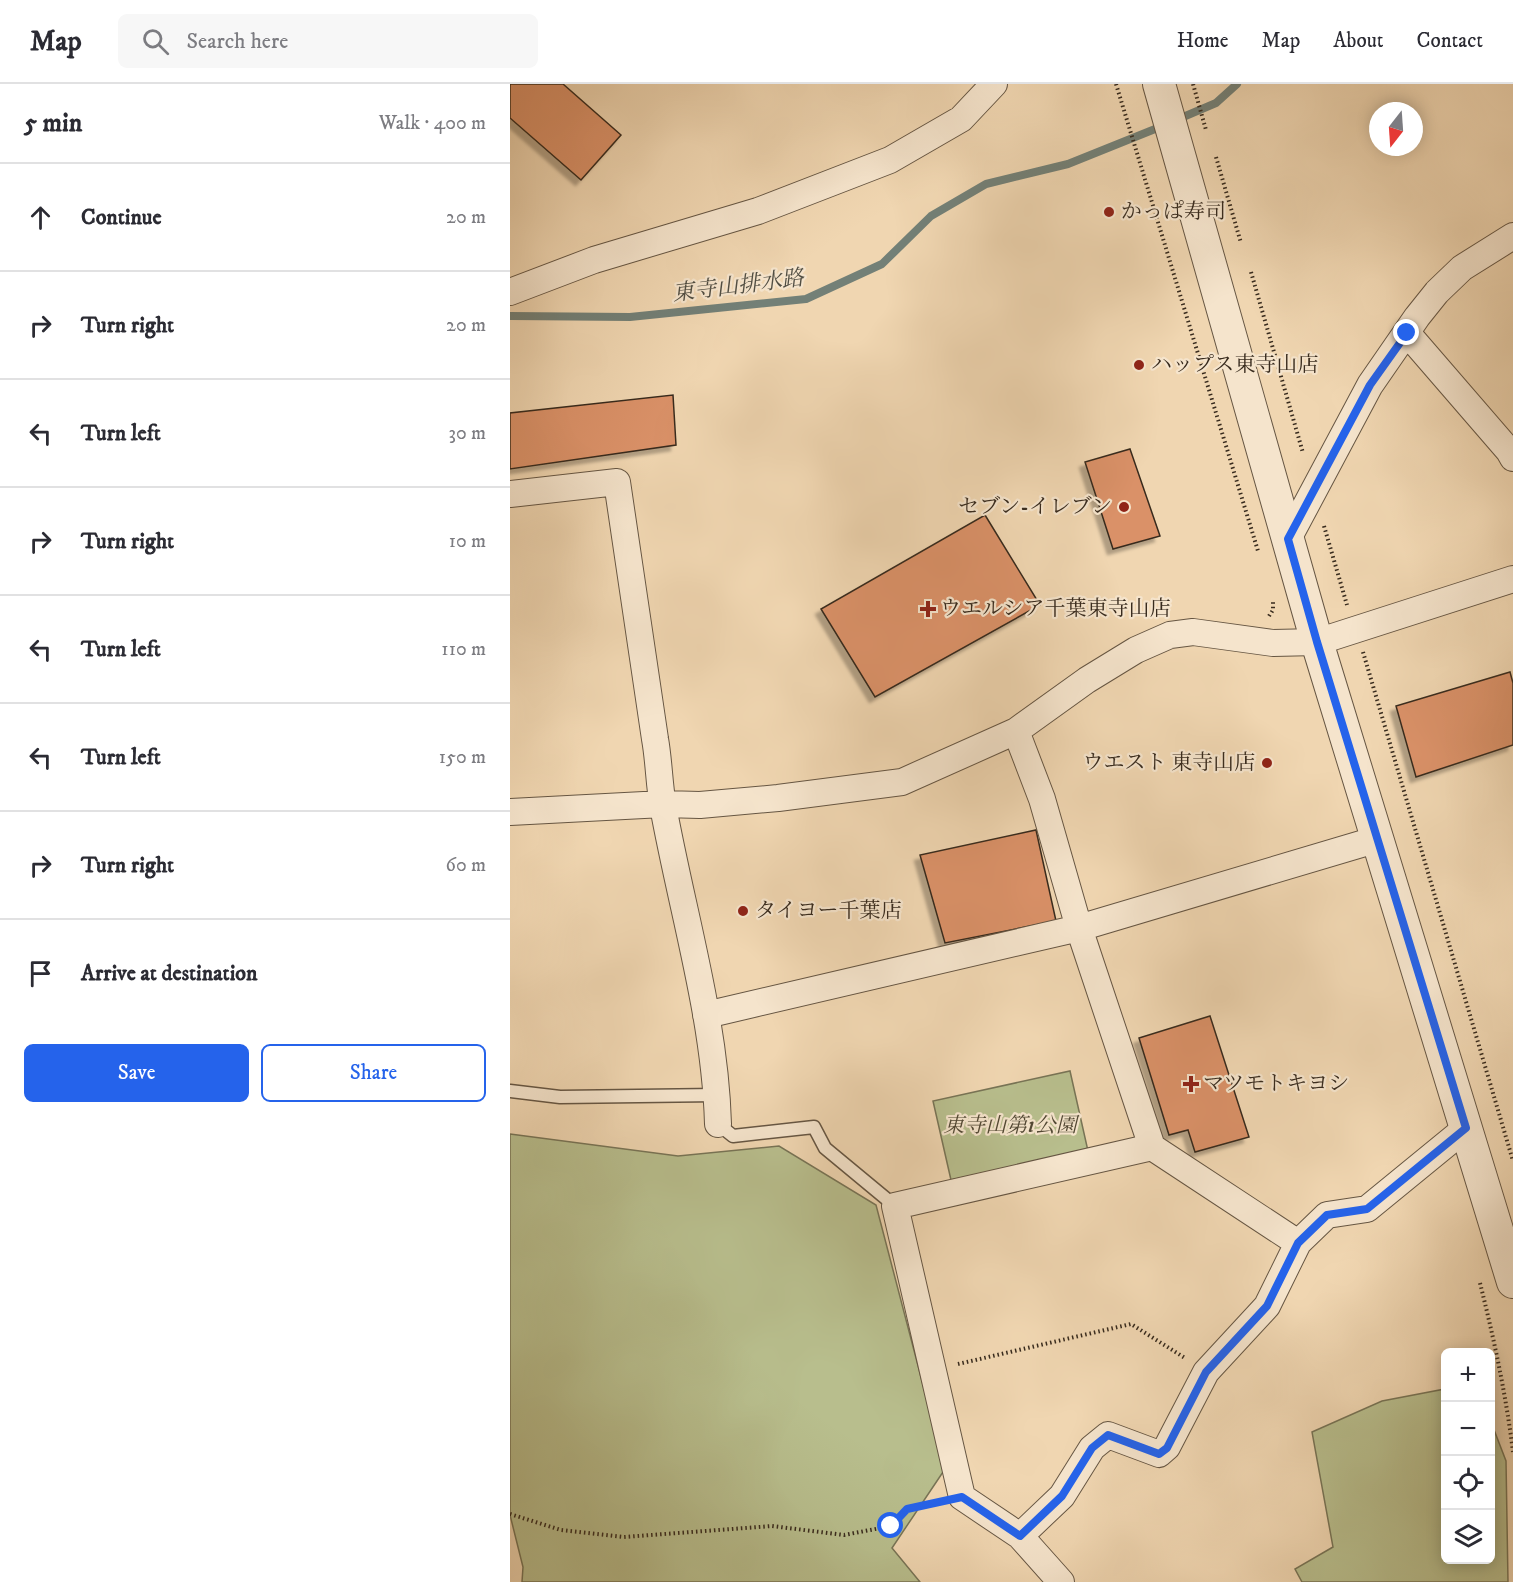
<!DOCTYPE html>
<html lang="en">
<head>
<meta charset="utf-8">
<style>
	:root { --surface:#fff; --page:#f7f7f7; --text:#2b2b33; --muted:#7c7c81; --line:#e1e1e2; --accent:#2563eb }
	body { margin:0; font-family:"IM FELL DW Pica","Noto Serif JP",serif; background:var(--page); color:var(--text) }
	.controls { position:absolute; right:18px; bottom:18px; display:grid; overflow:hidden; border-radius:9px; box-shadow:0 3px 15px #0003 }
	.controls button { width:54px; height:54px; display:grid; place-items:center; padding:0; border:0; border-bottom:2px solid var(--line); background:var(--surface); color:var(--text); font:30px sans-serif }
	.compass { position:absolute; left:859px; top:18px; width:54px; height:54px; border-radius:50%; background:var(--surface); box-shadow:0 3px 15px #0003; rotate:197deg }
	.stop { position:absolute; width:18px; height:18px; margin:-14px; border:4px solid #2563eb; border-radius:50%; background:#fff }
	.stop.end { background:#2563eb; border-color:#fff; box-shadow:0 2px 6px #0008 }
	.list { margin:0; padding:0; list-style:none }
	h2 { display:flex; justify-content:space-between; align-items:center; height:78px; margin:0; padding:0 24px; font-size:26px }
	h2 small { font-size:20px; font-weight:400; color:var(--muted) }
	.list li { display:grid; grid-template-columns:39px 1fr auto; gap:18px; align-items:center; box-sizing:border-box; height:108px; padding:0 24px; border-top:2px solid var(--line) }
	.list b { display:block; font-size:22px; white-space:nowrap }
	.list em { font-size:20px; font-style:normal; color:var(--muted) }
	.actions { display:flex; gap:12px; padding:18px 24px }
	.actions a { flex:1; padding:14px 0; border:2px solid var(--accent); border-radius:9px; text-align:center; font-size:21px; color:var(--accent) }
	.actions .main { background:var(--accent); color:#fff }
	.icon { flex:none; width:33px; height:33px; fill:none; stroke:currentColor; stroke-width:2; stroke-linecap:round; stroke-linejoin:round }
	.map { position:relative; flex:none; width:1003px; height:1498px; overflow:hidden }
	header { display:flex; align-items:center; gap:36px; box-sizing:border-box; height:84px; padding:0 30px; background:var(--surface); border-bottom:2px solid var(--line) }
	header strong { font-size:28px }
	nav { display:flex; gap:33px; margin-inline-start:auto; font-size:21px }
	.search { width:420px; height:54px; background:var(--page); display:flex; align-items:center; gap:15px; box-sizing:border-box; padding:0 21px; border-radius:9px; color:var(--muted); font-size:22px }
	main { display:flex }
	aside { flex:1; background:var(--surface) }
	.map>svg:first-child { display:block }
	.green { fill:#b8be8d; stroke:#787456; stroke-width:1.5 }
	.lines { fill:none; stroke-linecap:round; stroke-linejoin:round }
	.stream { stroke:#738077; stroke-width:8 }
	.building { fill:#da9167; stroke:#382b1e; stroke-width:1.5; filter:url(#shadow) }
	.service-casing { stroke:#665643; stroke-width:15 }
	.minor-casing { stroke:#665643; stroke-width:28 }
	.tertiary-casing { stroke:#665643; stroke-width:34 }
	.path { stroke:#382b1e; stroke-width:4; stroke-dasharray:1.5 3; stroke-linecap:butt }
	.service { stroke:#f5e4cc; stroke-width:12 }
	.minor { stroke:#f5e4cc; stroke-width:26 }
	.tertiary { stroke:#f5e4cc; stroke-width:32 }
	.route { stroke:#2563eb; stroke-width:8 }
	.poi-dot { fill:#8f2418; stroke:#f5e4cc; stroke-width:2 }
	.labels { text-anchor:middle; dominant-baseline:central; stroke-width:4.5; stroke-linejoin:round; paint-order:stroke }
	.poi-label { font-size:21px; fill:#382b1e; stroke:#f5e4cc; text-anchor:start }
	.park-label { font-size:21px; font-style:italic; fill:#524834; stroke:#f5e4cc }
	.water-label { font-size:22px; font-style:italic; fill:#514e43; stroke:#f5e4cc }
</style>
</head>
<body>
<header>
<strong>Map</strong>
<div class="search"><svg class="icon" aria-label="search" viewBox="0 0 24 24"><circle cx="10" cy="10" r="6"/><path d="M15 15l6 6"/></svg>Search here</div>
<nav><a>Home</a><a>Map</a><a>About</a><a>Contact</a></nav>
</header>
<main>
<aside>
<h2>5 min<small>Walk · 400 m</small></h2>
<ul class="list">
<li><svg class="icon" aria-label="ahead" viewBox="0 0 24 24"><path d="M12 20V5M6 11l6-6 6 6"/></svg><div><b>Continue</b></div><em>20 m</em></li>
<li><svg class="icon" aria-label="right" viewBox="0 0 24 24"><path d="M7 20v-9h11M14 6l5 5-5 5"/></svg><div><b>Turn right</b></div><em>20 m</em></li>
<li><svg class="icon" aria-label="left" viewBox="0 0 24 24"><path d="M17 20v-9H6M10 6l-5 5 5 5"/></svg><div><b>Turn left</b></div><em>30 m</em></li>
<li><svg class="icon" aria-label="right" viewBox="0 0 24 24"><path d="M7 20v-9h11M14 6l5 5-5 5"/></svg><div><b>Turn right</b></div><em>10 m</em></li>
<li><svg class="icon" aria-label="left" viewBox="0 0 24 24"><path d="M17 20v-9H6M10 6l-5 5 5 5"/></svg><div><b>Turn left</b></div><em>110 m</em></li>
<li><svg class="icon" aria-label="left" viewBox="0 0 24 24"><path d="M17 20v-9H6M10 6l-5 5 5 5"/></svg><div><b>Turn left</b></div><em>150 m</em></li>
<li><svg class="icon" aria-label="right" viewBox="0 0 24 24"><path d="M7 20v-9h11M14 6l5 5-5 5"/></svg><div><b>Turn right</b></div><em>60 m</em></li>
<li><svg class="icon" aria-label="arrive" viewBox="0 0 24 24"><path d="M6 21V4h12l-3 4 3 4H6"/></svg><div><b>Arrive at destination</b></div></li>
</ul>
<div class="actions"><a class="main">Save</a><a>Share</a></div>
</aside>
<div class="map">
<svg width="1003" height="1498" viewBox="0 0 1003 1498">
	<defs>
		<filter id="shadow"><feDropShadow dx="-5.5" dy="5.5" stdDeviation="1.5" flood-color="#0004"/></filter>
	</defs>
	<rect width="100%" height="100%" fill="#f0d6b1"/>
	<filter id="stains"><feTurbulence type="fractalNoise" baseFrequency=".00333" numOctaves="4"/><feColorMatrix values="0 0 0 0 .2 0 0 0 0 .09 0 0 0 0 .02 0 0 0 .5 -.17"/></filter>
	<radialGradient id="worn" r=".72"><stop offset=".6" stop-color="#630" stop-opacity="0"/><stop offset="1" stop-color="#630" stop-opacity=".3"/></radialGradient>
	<path class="green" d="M560 987 578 1067 441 1096 423 1017Z
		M0 1050 168 1072 269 1062 366 1121 435 1385 382 1464 410 1498H12L13 1483 0 1431Z
		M935 1305 936 1476H980L981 1338 996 1377 998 1498H792L785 1485 823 1463 802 1348 872 1317Z"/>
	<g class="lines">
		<path class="stream" d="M666 36 706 19 727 0
			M0 232 120 233 296 215 372 180 421 132 476 100 558 80 655 41"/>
	</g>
	<path class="building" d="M0 0H53L111 51 71 96 0 34Z
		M163 311 166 361 0 385V329Z
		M620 365 650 452 603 465 575 378Z
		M475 431 530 521 365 613 311 525Z
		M1000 588 1003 599V661L906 693 886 622Z
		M526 746 546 837 435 859 410 771Z
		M700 932 739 1053 685 1068 678 1046 659 1051 629 954Z"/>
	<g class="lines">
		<defs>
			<path id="service" d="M0 1007 50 1013 207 1011
				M208 1040 223 1052 304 1043 315 1064 385 1122"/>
			<path id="minor" d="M0 208 84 176 248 127 380 76 451 35 484 0
				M897 249 999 367 1003 374
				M0 410 107 398C119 484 133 569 145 655 149 677 149 700 153 722 172 827 205 933 208 1040
				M778 455 860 301 907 233 927 208 952 184 1003 152
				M506 647 532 715 569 844 642 1063 788 1159 817 1131 857 1125 956 1044
				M0 728 153 720 190 721 268 714 392 698 506 647 577 596 626 566 660 551 683 548 763 559 807 558 1003 495
				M196 931 569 844 868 755
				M510 1452 552 1412 582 1364 598 1351 649 1370 657 1363 696 1288 757 1222 788 1159
				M551 1498 510 1452 452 1413 385 1122 642 1063"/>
			<path id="tertiary" d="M649 0 807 558 1003 1198"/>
		</defs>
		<use href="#service" class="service-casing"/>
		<use href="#minor" class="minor-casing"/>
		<use href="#tertiary" class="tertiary-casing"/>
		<path class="path" d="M606 0 748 467
			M683 0 696 46
			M706 73 731 159
			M741 188 793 369
			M814 442 837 521
			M759 532 763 526V517
			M853 568 1003 1077
			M970 1199C984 1255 996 1311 1003 1368
			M448 1280 621 1240 675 1274
			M0 1430 51 1446 114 1453 262 1442 334 1451 381 1442 397 1424 428 1418"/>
		<use href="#service" class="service"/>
		<use href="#minor" class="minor"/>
		<use href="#tertiary" class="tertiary"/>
	</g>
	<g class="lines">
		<path class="route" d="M381 1442 397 1425 452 1413 510 1452 552 1412 582 1364 598 1351 649 1370 657 1364 696 1288 757 1222 788 1159 817 1131 857 1125 956 1044 807 558 778 455 860 301 897 249"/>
	</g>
	<g class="poi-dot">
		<circle cx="599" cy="128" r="6"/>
		<circle cx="629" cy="281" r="6"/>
		<circle cx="614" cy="423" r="6"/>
		<path d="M415 516h6v6h6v6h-6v6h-6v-6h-6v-6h6z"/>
		<circle cx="757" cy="679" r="6"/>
		<circle cx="233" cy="827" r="6"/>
		<path d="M678 991h6v6h6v6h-6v6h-6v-6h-6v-6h6z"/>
	</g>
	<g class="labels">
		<g class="poi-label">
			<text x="611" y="128">かっぱ寿司</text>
			<text x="641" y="281">ハップス東寺山店</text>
			<text x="602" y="423" text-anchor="end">セブン-イレブン</text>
			<text x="430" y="525">ウエルシア千葉東寺山店</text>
			<text x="745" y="679" text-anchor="end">ウエスト 東寺山店</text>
			<text x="245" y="827">タイヨー千葉店</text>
			<text x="693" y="1000">マツモトキヨシ</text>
		</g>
		<g class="park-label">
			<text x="500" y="1042">東寺山第1公園</text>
		</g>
		<g class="water-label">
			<text transform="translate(228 202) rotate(-7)">東寺山排水路</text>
		</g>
	</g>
	<rect width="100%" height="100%" filter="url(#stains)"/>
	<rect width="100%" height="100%" fill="url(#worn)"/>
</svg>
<div class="controls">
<button>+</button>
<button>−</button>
<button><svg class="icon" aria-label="locate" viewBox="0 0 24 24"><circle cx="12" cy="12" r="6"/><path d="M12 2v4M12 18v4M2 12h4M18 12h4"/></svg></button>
<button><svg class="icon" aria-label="layers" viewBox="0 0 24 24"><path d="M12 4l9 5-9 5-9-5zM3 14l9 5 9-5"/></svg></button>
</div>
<svg class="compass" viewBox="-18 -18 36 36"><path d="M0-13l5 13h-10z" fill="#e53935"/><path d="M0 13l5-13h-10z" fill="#7c7c81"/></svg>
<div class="stop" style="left:381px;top:1442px"></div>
<div class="stop end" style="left:897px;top:249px"></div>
</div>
</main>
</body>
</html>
